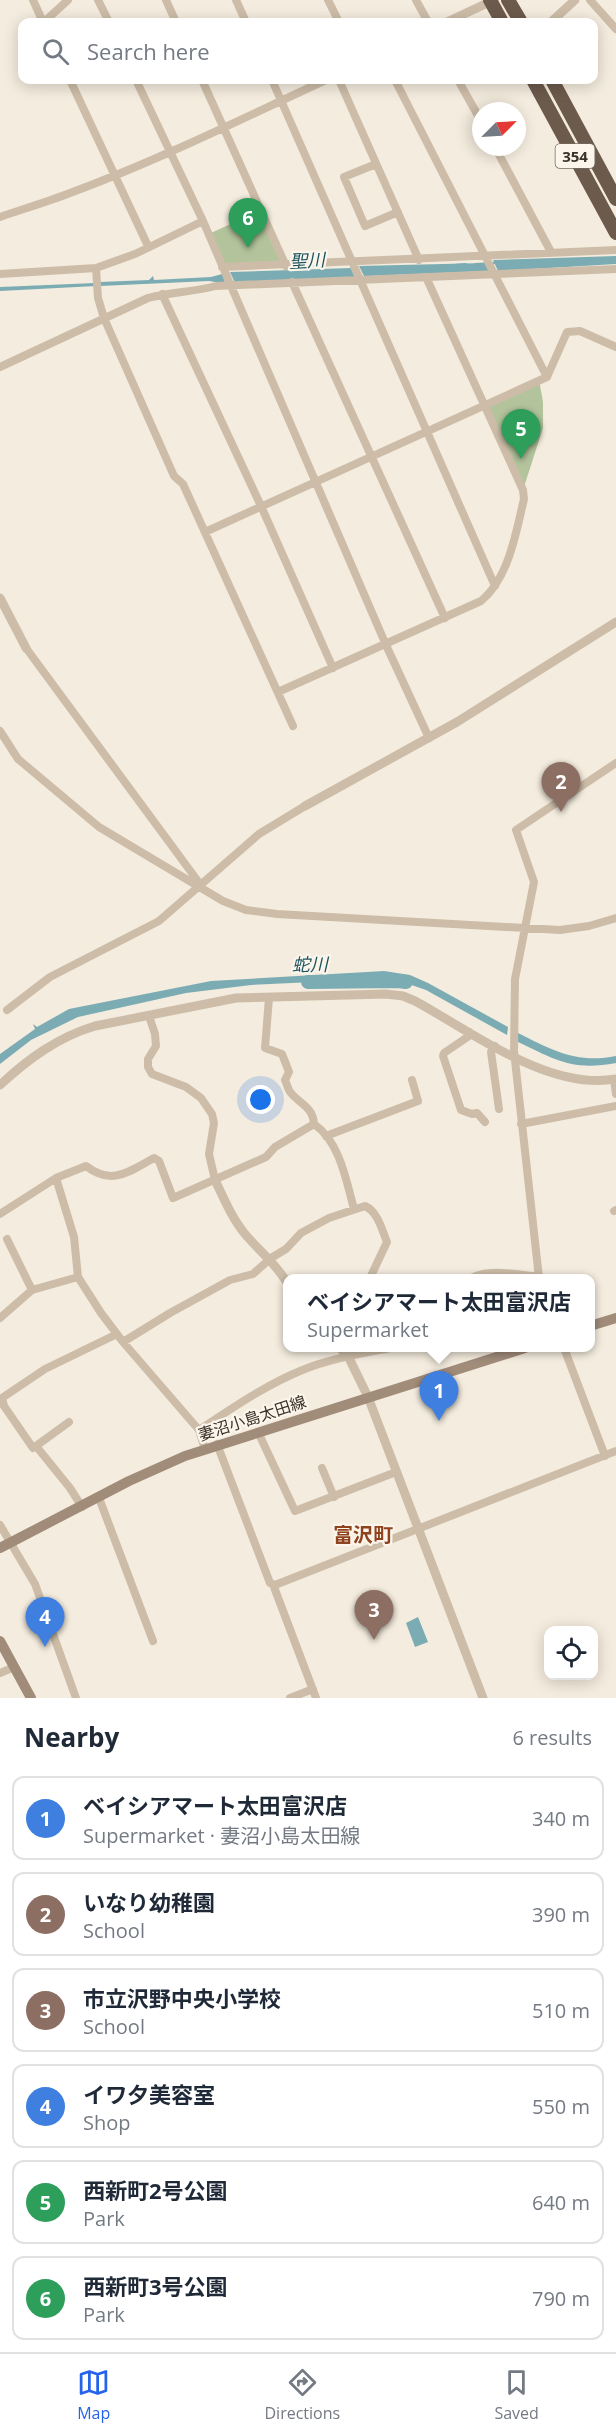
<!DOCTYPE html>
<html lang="en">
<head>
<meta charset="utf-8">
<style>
	:root { --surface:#fff; --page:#f2f2f3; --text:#1f2937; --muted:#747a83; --line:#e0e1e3; --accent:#2563eb }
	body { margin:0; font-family:"Open Sans","Noto Sans JP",sans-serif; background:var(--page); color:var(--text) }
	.controls { position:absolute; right:18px; bottom:18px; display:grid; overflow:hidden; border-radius:12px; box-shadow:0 3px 15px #0003 }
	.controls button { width:54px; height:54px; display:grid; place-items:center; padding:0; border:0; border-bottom:2px solid var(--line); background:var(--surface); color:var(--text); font:30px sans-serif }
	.compass { position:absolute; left:472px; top:102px; width:54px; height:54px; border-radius:50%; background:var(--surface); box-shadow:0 3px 15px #0003; rotate:66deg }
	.you { position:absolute; left:261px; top:1100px; width:21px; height:21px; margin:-15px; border:4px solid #fff; border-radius:50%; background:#1a73e8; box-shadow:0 0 0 9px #1a73e833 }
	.badge { display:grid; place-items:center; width:39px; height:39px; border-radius:50%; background:var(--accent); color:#fff; font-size:20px; font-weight:700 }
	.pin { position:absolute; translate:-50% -50px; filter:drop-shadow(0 2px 3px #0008) }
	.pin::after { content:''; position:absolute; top:32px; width:21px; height:18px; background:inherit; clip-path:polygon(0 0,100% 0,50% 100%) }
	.popup { position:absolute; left:283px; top:1274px; width:312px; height:78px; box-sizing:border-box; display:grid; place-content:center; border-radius:12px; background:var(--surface); filter:drop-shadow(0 2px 4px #0005); font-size:20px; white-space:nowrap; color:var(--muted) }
	.popup b { font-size:22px; color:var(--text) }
	.popup::after { content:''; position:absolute; left:50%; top:100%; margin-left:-12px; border:12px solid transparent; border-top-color:var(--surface) }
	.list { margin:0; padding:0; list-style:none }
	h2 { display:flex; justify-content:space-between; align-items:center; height:78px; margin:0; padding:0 24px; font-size:26px }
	h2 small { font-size:20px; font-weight:400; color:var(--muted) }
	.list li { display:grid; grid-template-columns:39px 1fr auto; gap:18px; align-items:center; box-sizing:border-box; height:84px; margin:0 12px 12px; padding:0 12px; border:2px solid var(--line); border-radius:12px }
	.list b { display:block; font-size:22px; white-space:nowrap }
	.list p { margin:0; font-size:20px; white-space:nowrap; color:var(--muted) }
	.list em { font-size:20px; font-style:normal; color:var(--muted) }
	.icon { flex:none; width:33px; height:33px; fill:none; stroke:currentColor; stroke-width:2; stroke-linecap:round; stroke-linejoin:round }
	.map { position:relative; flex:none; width:616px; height:1698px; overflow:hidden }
	.search { position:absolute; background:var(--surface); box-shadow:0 3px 15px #0003; left:18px; right:18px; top:18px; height:66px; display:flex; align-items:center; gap:15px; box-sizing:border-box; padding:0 21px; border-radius:12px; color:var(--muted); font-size:22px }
	.sheet { height:654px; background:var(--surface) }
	nav { display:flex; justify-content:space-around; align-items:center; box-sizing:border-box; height:84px; border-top:2px solid var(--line); background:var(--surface); font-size:16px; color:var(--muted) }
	nav a { display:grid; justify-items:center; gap:3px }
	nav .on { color:var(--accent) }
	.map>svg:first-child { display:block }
	.green { fill:#b3c49c }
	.water { fill:#7bacb3 }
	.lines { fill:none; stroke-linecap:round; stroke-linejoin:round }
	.stream { stroke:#7bacb3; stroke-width:2 }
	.river { stroke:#7bacb3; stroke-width:14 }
	.minor { stroke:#cdbda8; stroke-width:8 }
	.tertiary { stroke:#cdbda8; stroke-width:9 }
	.secondary { stroke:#a18c7a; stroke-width:10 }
	.trunk { stroke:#6c5a4c; stroke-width:14 }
	.labels { text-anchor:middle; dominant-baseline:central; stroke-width:4.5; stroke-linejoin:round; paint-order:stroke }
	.shield { fill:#fbf5eb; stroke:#746b63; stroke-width:1.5 }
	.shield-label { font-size:15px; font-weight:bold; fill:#3a3029 }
	.street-label { font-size:16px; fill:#3a3029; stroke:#fbf5eb }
	.water-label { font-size:18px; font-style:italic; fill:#1b545e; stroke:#fbf5eb }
	.quarter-label { font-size:20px; font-weight:bold; fill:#8e421d; stroke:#fbf5eb }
</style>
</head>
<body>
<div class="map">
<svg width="616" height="1698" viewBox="0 0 616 1698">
	<rect width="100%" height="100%" fill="#f4ecde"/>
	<path class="green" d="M261 210 285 263 225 265 211 233Z
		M539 380 543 402V428L523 490 484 406Z"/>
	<path class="water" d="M616 256V264L498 271 493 260Z
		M485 263 489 271 370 276H364L359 266Z
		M351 268 355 278 235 283 230 272Z
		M222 274 226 284 209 281 100 286V282L149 280 153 276 154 280 211 277Z
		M95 283 96 286 0 291V287Z
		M384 971 410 975 428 983 508 1027 507 1035 426 990 400 981 356 980 251 985 186 993 78 1017 31 1040 0 1064V1054L35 1029 33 1024 37 1027 69 1009 211 981Z
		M518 1033C552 1050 577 1064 616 1056V1063C572 1071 556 1060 518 1042Z
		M418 1617 428 1642 415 1647 406 1623Z"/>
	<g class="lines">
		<path class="stream" d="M475 264 496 263
			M454 265 466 264"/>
		<path class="river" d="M308 982 398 981 406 982"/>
		<path class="minor" d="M33 0 43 22
			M98 0 109 22
			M166 0 176 22
			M236 0 246 22
			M328 0 339 22
			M416 0 428 22
			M590 0 616 29
			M44 22 68 0
			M70 80 148 246
			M136 80 203 221 386 645 429 738
			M202 80 286 266
			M272 80 495 586
			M339 80 419 260
			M395 80 547 377
			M458 80 481 121
			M495 147 551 252
			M376 164 344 177 365 226 398 212
			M0 217C23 209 47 202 70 193 157 161 241 119 326 80
			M222 267 616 250
			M96 268 98 298 104 318 174 476 183 484 293 726
			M0 274 96 268 135 254 203 221
			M292 282 445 618
			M162 294 261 506 333 668
			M0 367 148 298C171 292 193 292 216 286L616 269
			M205 532 547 377 567 332 580 331 616 347
			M26 648 200 884
			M278 692 481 601C509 578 516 532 524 499L523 490 426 277
			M0 731 18 759 99 827 223 901 246 910 277 914 560 930 589 926 616 918
			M269 998 265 1048 282 1054 289 1072 285 1080C287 1084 288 1090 291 1093 300 1104 313 1107 314 1124 340 1142 346 1180 354 1209
			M7 1010 50 977 159 921 259 834 305 806
			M149 1016 155 1034 156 1046 148 1059V1067L152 1074 186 1087 201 1098 212 1114 214 1123 209 1154 215 1180
			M469 1032V1036L444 1053 443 1056 461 1110 472 1114 477 1113 485 1122
			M495 1046 491 1052 499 1109
			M614 1080 616 1094
			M521 1124 616 1106
			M326 1136 418 1101 412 1080
			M56 1178 74 1237 78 1277 101 1313 123 1342 199 1430 205 1449
			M614 1211 616 1210
			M0 1214 56 1178 86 1166C112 1186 128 1172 154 1158L159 1161 173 1198 266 1157 275 1147 314 1124
			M7 1239 32 1290
			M471 1278C491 1268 518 1275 539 1277
			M539 1278 514 1051 515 979 534 882 516 830 616 763
			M0 1318 32 1290 78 1277
			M123 1342 170 1313 230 1280 253 1274 271 1258 286 1249 301 1233 329 1218 365 1206C378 1212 382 1230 387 1242L370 1278
			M564 1348 605 1456
			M199 1430C231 1409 264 1386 300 1371 328 1359 360 1354 390 1348
			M258 1432 295 1511 396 1472
			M217 1444 270 1583 275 1585
			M36 1446 69 1422
			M322 1468 334 1497
			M99 1498 153 1641
			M82 1507 70 1488 36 1446 33 1448 4 1406 2 1398 45 1369 117 1334
			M0 1525 35 1584 76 1698
			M0 1673 14 1667
			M290 1698 313 1689
			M316 1698 274 1587 275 1585 616 1451"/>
		<path class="tertiary" d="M447 22 494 0
			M551 22 575 0
			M0 598 26 648
			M305 806 457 722 616 622
			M0 1085C28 1059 58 1037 95 1026L236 998 386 994 403 996 415 1001C472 1032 549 1091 616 1079
			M215 1180C224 1199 232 1218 245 1234 261 1253 274 1261 288 1284
			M340 1348 348 1356 368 1397 483 1698"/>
		<path class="secondary" d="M590 1326 616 1318
			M0 1548 129 1481 185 1456 525 1348
			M0 1641 31 1698"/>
		<path class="trunk" d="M490 0 502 22
			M508 0 521 22
			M533 80 616 233
			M552 80 616 199"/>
	</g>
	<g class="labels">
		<rect class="shield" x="555.5" y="144" width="39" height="24" rx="4.5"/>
		<g class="shield-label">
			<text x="575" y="156">354</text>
		</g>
		<g class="street-label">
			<text transform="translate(252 1418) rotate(-18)">妻沼小島太田線</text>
		</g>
		<g class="water-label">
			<text transform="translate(307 260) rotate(-3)">聖川</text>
			<text transform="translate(310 964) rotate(-1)">蛇川</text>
		</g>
		<g class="quarter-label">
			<text x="363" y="1534">富沢町</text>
		</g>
	</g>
</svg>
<div class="controls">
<button><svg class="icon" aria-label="locate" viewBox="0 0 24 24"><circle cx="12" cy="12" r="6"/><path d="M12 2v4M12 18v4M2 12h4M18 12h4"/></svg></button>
</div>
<svg class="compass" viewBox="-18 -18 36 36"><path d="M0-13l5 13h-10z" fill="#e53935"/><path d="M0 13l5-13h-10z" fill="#747a83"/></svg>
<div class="you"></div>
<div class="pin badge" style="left:439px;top:1421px;background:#3f7fe0">1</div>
<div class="popup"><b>ベイシアマート太田富沢店</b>Supermarket</div>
<div class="pin badge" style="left:561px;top:812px;background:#8d6e63">2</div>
<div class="pin badge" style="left:374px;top:1640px;background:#8d6e63">3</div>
<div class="pin badge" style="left:45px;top:1647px;background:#3f7fe0">4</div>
<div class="pin badge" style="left:521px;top:459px;background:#2e9e5b">5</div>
<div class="pin badge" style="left:248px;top:248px;background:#2e9e5b">6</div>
<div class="search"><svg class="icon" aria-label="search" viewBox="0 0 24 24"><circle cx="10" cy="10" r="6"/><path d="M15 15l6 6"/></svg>Search here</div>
</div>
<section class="sheet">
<h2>Nearby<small>6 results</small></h2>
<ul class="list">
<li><span class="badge" style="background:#3f7fe0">1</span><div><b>ベイシアマート太田富沢店</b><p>Supermarket · 妻沼小島太田線</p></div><em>340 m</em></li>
<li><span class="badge" style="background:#8d6e63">2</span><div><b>いなり幼稚園</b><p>School</p></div><em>390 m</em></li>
<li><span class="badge" style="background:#8d6e63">3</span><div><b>市立沢野中央小学校</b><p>School</p></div><em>510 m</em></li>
<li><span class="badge" style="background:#3f7fe0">4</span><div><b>イワ夕美容室</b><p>Shop</p></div><em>550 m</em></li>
<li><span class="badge" style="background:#2e9e5b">5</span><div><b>西新町2号公園</b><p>Park</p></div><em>640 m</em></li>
<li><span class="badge" style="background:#2e9e5b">6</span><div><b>西新町3号公園</b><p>Park</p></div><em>790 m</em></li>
</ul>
</section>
<nav>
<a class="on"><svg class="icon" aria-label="map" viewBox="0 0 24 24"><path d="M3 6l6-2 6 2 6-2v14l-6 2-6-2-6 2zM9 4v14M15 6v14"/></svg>Map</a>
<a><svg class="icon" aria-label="directions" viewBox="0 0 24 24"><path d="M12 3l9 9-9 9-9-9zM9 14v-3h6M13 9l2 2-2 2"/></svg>Directions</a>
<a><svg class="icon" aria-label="saved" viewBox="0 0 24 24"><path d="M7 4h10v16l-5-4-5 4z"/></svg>Saved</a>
</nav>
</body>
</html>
